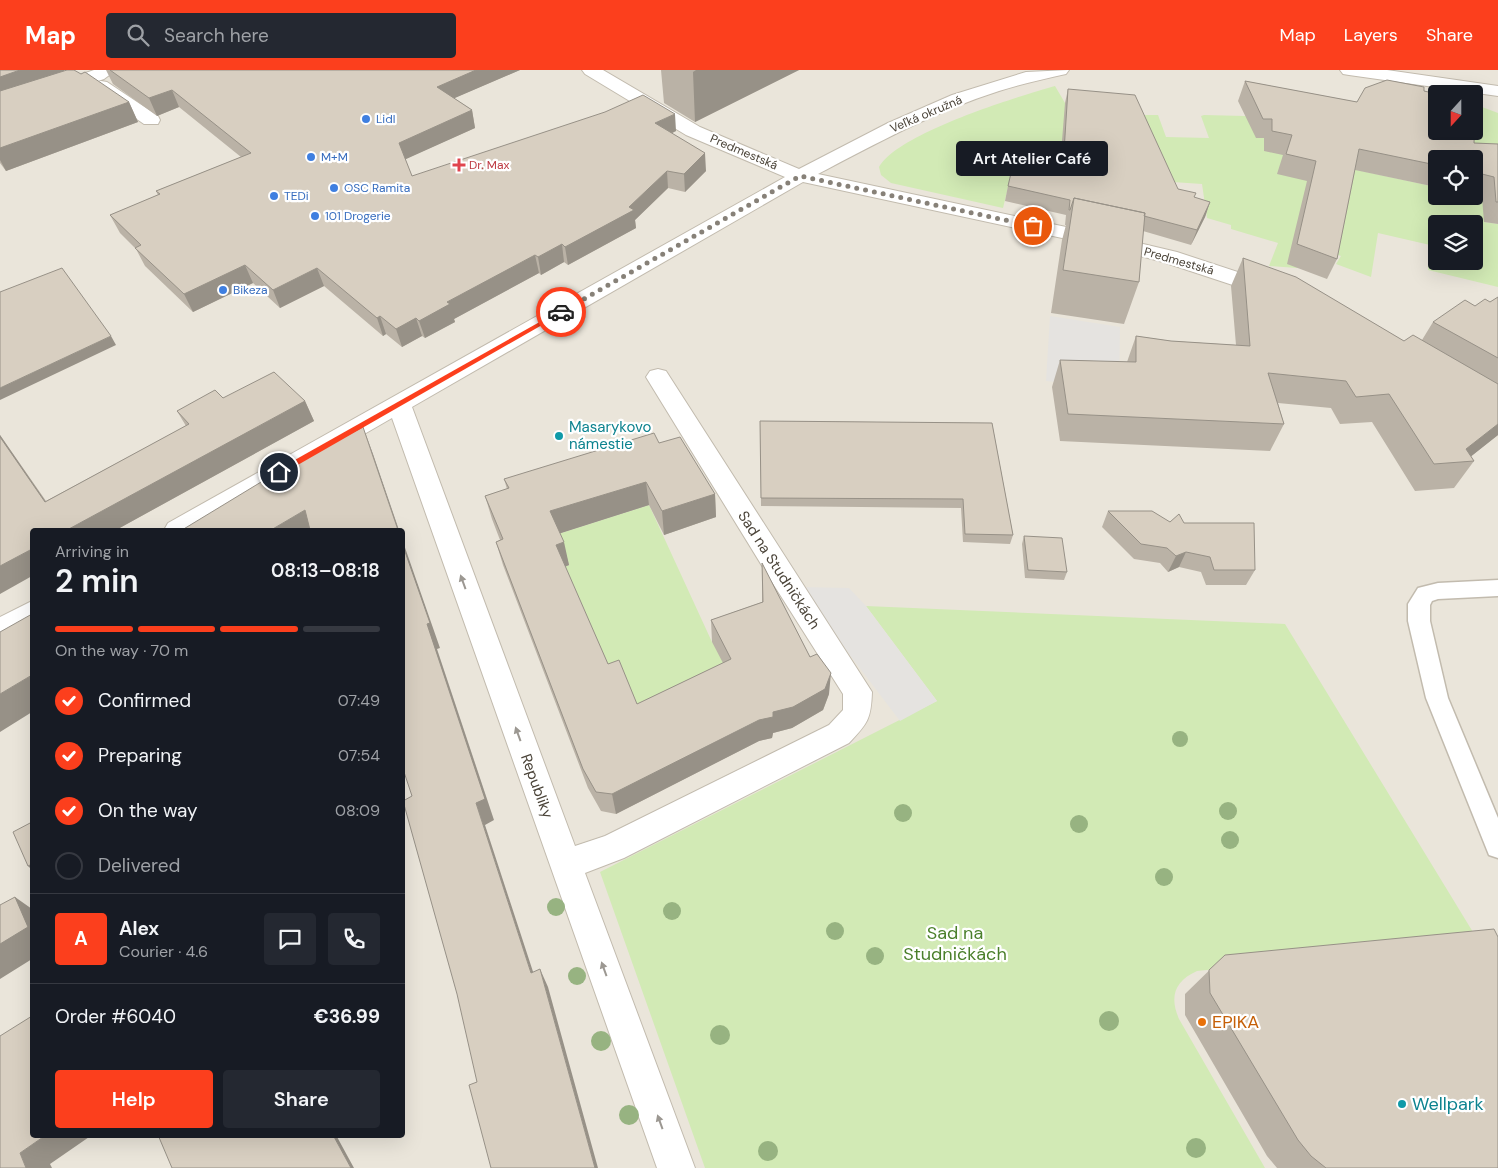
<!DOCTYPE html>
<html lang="en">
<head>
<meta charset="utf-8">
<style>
  :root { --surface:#171b24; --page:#242831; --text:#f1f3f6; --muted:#9ea1a6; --line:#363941; --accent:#fc3f1d }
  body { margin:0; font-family:"DM Sans",sans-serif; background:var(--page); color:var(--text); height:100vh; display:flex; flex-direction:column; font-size:19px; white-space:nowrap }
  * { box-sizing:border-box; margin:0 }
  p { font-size:16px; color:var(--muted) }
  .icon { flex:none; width:28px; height:28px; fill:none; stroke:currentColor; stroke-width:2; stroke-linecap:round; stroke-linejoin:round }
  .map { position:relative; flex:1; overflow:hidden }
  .sheet { position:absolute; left:30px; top:458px; width:375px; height:610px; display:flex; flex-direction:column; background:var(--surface); border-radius:5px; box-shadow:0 5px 20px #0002 }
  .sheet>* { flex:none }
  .needle { width:32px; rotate:201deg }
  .controls { position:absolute; left:1428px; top:15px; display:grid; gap:10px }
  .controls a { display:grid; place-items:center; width:55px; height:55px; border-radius:5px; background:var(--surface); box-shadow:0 5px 20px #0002; font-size:25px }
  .pin { position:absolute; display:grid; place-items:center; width:42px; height:42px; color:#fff; margin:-21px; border:2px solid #fff; border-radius:50%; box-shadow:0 1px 5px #0007 }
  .courier { position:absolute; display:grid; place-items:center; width:50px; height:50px; margin:-25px; border:4px solid #fc3f1d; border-radius:50%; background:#fff; color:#222; box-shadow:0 1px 6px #0007 }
  .bubble { position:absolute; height:35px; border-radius:5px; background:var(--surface); box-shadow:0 5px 20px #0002; font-size:16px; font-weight:600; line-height:35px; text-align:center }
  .head em { font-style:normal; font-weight:600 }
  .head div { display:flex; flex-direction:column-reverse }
  .head { display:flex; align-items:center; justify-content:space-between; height:85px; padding:0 25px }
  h1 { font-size:32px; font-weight:600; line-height:38px }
  .bar { display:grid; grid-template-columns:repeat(4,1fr); gap:8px 5px; align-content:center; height:60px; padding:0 25px }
  .bar i { height:6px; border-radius:4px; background:var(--line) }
  .bar .selected { background:var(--accent) }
  .bar p { grid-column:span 4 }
  .line { display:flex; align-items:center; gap:12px; padding:0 25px; border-top:1px solid var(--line) }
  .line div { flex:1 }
  .round { display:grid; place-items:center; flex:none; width:52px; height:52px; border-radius:5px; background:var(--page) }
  ol { padding:0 25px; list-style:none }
  li { display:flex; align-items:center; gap:15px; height:55px }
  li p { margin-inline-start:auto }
  li .icon { padding:5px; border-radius:50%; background:var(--accent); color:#fff; stroke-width:4 }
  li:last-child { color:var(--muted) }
  li i { width:28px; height:28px; border:2px solid var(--line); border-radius:50% }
  .button { display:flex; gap:10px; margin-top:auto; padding:10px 25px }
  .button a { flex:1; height:58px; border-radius:5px; background:var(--accent); color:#fff; font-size:20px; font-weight:600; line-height:58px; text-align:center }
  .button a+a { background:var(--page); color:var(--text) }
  header { display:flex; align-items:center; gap:30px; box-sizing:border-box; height:70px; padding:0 25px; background:var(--accent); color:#fff }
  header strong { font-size:24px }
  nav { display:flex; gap:28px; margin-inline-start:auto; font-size:18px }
  .search { width:350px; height:45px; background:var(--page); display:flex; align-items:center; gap:12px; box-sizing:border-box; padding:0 18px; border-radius:5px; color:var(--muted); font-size:19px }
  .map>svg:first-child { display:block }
</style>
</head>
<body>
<header>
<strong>Map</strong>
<div class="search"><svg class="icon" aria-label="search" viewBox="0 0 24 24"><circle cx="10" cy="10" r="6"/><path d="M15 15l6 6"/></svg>Search here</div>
<nav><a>Map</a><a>Layers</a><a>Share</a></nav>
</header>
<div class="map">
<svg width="1498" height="1098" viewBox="0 0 1498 1098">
  <rect width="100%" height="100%" fill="#f6f3ec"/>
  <!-- residential -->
  <path fill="#eae5da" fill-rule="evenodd" d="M0 0H1498V1098H0ZM1436 24H1474V61H1436ZM1436 89H1474V126H1436ZM1436 154H1474V191H1436ZM32 460H402V1065H32Z"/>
  <!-- green -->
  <path fill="#d2eab5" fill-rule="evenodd" d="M1055 16 1065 33 1139 45H1158L1166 67 1209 68 1201 46 1204 45 1245 46 1463 70 1474 61V34L1498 43V94L1495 127 1484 152 1498 154V217L1428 200 1430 175 1378 163 1371 207 1336 194 1341 186 1312 176 1297 198 1269 196 1278 173 1231 159V155L1207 148 1202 114 1012 101 1003 138 891 113 881 105 879 97C898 63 1016 27 1055 16ZM1306 89H1474V126H1436V117ZM1436 154H1474V191H1436Z
    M649 435 712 572 734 599 661 654 612 615 561 498 569 495 555 465Z
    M866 536 1285 554 1479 872 1197 901C1175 911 1169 926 1179 949L1265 1098H705L600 802 937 631Z"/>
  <!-- parking -->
  <path fill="#e5e3e0" d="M1050 246 1120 257 1119 319 1046 311Z
    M798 517 849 518 866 536 937 631 900 651Z"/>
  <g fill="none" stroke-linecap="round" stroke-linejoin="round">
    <!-- lane casing -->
    <g stroke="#c2bbae" stroke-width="3">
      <path id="lane" d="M1498 510V526L1438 529 1432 531 1430 535V551L1448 628 1498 748V788L1489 785 1426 628 1408 551V534L1418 518 1438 513Z"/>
    </g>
    <!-- street casing -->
    <g stroke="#c2bbae" stroke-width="2">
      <path id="street" d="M94 0H116L104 9 0 44V33Z
        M582 0H603L700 57 799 99 888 53 952 25 1026 2 1069 0 1066 4C1044 9 1021 14 999 21 936 41 877 73 818 104L1122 169 1177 182 1277 215 1280 220 1277 225 1269 227 1163 192 1122 181 803 112 412 337 575 776 605 766 829 655 843 640V624L772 512 646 307 650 301 658 299 666 301 872 622C871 649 868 653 849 673L624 788 585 803 695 1098H657L392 348 198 460H164L168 453 785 107 686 65 585 4Z
        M1340 0H1387L1498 16V26L1349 5 1343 4Z
        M101 11 107 12 158 46 160 50 158 54H144L95 20 92 16 95 12Z
        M32 531V555L0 571V547Z"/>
    </g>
    <!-- lane -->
    <use href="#lane" fill="#fff" fill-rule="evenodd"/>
    <!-- street -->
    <use href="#street" fill="#fff" fill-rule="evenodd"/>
  </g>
  <!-- trees -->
  <g fill="#97b381">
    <circle cx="1180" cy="669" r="8"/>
    <circle cx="1228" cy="741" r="9"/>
    <circle cx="903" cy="743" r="9"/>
    <circle cx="1079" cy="754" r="9"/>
    <circle cx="1230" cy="770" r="9"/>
    <circle cx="1164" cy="807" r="9"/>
    <circle cx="556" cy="837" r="9"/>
    <circle cx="672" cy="841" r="9"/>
    <circle cx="835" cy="861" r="9"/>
    <circle cx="875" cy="886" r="9"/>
    <circle cx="577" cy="906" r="9"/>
    <circle cx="1109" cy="951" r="10"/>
    <circle cx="720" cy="965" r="10"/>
    <circle cx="601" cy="971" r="10"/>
    <circle cx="629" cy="1045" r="10"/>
    <circle cx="1196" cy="1078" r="10"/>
    <circle cx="768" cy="1081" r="10"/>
  </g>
  <!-- wall -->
  <path fill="#bab2a6" d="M0 0 64 1 81 4 129 32 138 52 6 101 0 93Z
    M106 0H520L454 28 472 40 475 58 405 89 412 106 676 61 672 63 706 101 685 122 668 118 635 150 636 158 568 195 564 192 541 205 539 203 454 249 455 252 425 268 422 266 402 277 386 264 383 266 324 216 280 238 253 213 193 242 145 196 136 179 120 163 110 145 158 125 156 121 241 87 179 37 157 46 113 14Z
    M661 0H799L695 52 664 33Z
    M1245 11 1357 32 1424 21 1474 73 1498 74V154L1484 152 1482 127 1474 125V89H1436V117L1355 100 1337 189 1327 209 1287 194 1307 111 1277 104 1283 85 1264 81V68H1256L1238 31Z
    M1068 19 1178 119 1194 128 1210 132 1205 147 1191 175 1143 161 1139 212 1124 254 1051 243 1062 170 1066 155H1065L1066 145 1005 131 1008 116 1060 96 1065 33Z
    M1243 188 1404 271 1422 270 1433 252 1490 232 1498 227V365L1471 386 1474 391 1454 418 1415 421 1372 352 1340 354 1331 338 1278 333 1284 354 1270 381 1060 371 1052 317 1060 290 1127 292 1136 266 1171 271 1236 275 1231 216Z
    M223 328 305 331 314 351 116 460H32L0 524V365L46 431 186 356 177 341Z
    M760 351 992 353 1013 465 1010 474 963 472 961 438 761 436Z
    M659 373 715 424 716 447 664 465 649 435 560 463 569 495 565 497 608 594 637 634 723 593 712 572 711 550 762 532V493L829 624 823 640 792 658 773 663 772 668 759 671 616 744 601 741 588 718 503 495 496 472 500 470 492 449 485 426 507 419 504 409Z
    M1108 441 1170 452 1184 453 1255 500 1246 515H1206L1201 502 1179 497 1168 502 1160 493 1134 489 1102 457Z
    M1024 466 1067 502 1064 510 1025 508 1022 474Z
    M1225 885 1498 1098H1277L1267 1086 1185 945V924Z"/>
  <!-- shaded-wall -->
  <path fill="#979187" d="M20 0H64L68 8 0 31V7Z
    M476 0H520L441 34 437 17Z
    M696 0H799L695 52 693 2Z
    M172 20 179 37 157 46 149 28Z
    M129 32 138 52 6 101 0 90V78Z
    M472 40 475 58 404 90 399 73Z
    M675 44 676 61 656 71 655 53Z
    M705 83 706 101 685 122 684 104Z
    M667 101 668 118 635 150 636 158 568 195 565 177 629 137Z
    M1210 132 1205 147 1191 175 1197 160Z
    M562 174 564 192 541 205 538 187Z
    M535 185 539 203 454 249 455 252 425 268 419 251 447 232Z
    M245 195 253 213 193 242 184 224Z
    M317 198 324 216 280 238 273 220Z
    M380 246 386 264 383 266 377 248Z
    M416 248 422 266 402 277 396 259Z
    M111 266 116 275 0 330V318Z
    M305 331 314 351 116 460H67Z
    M1498 354V365L1464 392 1466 379Z
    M363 357 373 384 399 460H398Z
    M0 365 59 451 45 432 0 367Z
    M646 412 649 435 555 465 550 441Z
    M715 424 716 447 664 465 662 441Z
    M305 440 314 460H271Z
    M402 469 440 578 437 579 494 750 485 755 539 920 531 903 476 733 427 554 402 473Z
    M564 472 569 495 561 498 556 475Z
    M32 479V506L0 524V496Z
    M1186 482 1179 497 1168 502 1176 486Z
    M831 603 829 624 823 640 792 658 773 663 772 668 759 671 616 744 612 724Z
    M32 605V642L0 662V624Z
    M32 794V800L28 796Z
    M15 827 32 839V889L0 909V874Z
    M540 899 548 917 598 1098H595Z
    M46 1065H92L50 1094 52 1098H26L20 1083Z
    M333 1065H336L354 1098H351Z"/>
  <!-- building -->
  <path fill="#d8cfc1" stroke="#979187" d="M0 0H20L0 7Z
    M67 0H74L81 4 85 2 129 32 0 78V21Z
    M110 0H476L437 17 472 40 399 73 412 106 605 42 643 25 675 44 655 53 705 83 684 104 667 101 629 137 634 140 565 177 562 174 538 187 535 185 447 232 450 234 419 251 416 248 396 259 380 246 377 248 317 198 273 220 245 195 184 224 135 178 141 175 110 145 160 124 156 121 251 83 172 20 149 28Z
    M1387 10 1424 17V21L1437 24H1436V61H1474V43H1475L1474 73 1498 74V132H1496L1494 107 1474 102V89H1436V95L1359 79 1337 189 1297 174 1316 91 1286 84 1292 65 1272 61V49H1263L1245 11 1357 32 1365 18Z
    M1068 19 1135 25 1178 119 1196 123 1194 127 1210 132 1197 160 1144 146 1145 143 1074 128 1070 140H1069L1070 130 1008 116 1015 86 1063 97Z
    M1074 128 1145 143 1139 212 1063 200Z
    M1243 188 1296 207 1404 271 1413 265 1498 314V354L1466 379 1474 391 1434 394 1389 324 1356 327 1346 311 1268 303 1284 354 1068 344 1060 290 1136 292V266L1171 271 1250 276Z
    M62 198 111 266 0 318V222Z
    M1498 227V288L1433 252 1465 230 1475 236 1485 229 1490 232Z
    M274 302 305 331 67 460H32V479L0 496V367L45 432 189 354 177 341 215 320 223 328Z
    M760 351 992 353 1013 465 965 464 963 429 761 428Z
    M363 357 398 460H310L305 440 271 460H182L271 406Z
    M654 363 659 373 680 367 715 424 662 441 646 412 550 441 564 472 556 475 608 594 619 590 637 634 731 589 711 550 763 532 762 493 810 587 817 584 831 603 825 619 793 637 773 642V647L759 650 612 724 596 722 583 699 496 472 503 469 485 426 509 418 504 409Z
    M1108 441H1152L1170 452 1179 444 1184 453H1254L1255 500H1214L1210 487 1186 482 1176 486 1167 478 1141 474Z
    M1024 466 1062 468 1067 502 1028 500Z
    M402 473 430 553 427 554 485 729 476 733 531 903 540 899 595 1098H491L469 1015 477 1012 457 924 403 731 412 726 402 696Z
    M32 544V605L0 624V562Z
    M32 752V794L28 796 13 762Z
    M15 827 28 857 0 874V835Z
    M1494 859 1498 867V1098H1326L1311 1086 1298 1070 1210 923 1209 900 1225 885Z
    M32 946V1065H46L20 1083 26 1098H0V966Z
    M158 1065H333L351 1098H172Z"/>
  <!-- one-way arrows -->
  <defs><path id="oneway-solid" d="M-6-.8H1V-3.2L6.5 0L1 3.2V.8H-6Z" transform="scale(1.25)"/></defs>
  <g fill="#9c9892">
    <use href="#oneway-solid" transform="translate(463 512) rotate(-110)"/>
    <use href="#oneway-solid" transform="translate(518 664) rotate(-110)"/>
    <use href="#oneway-solid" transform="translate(604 899) rotate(-110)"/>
    <use href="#oneway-solid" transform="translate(660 1052) rotate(-110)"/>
  </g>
  <!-- route -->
  <path fill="#fc3f1d" d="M561 240 563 243 282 404H277V400Z"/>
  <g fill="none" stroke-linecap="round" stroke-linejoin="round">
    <!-- done -->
    <path stroke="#878178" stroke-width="5" stroke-dasharray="0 9" d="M561 242 800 106 1033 156"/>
  </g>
  <!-- markers -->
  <g fill="#3f7fe0" stroke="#fff" stroke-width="2">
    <circle cx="366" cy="49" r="5"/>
    <circle cx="311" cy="87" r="5"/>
    <circle cx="334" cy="118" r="5"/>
    <circle cx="274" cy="126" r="5"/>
    <circle cx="315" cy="146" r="5"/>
    <circle cx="223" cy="220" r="5"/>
  </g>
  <path fill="#e0444e" stroke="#fff" stroke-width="2" d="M456.5 87.5h5v5h5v5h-5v5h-5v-5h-5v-5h5z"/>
  <g fill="#0f9aa8" stroke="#fff" stroke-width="2">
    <circle cx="559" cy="366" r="5"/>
    <circle cx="1402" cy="1034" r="5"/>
  </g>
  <circle fill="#e8710a" stroke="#fff" stroke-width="2" cx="1202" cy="952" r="5"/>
  <g text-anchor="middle" stroke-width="4.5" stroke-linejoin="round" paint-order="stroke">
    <!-- far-street labels -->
    <g font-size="12" fill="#4b4439" stroke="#fff">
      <text transform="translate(926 44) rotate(-23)" y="4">Veľká okružná</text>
      <text transform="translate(744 82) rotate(23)" y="4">Predmestská</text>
      <text transform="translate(1179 191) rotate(16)" y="4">Predmestská</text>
    </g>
    <!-- far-shop labels -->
    <g font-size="12" fill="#366cbe" stroke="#fff" text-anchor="start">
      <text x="376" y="53">Lidl</text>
      <text x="321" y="91">M+M</text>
      <text x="344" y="122">OSC Ramita</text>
      <text x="284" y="130">TEDi</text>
      <text x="325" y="150">101 Drogerie</text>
      <text x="233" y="224">Bikeza</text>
    </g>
    <!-- far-health labels -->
    <g font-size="12" fill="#be3a42" stroke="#fff" text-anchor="start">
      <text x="469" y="99">Dr. Max</text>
    </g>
    <!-- culture labels -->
    <g font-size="15" fill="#0d838f" stroke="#fff" text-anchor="start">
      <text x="569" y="362">Masarykovo<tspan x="569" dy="17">námestie</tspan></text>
    </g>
    <!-- street labels -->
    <g font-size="15" fill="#4b4439" stroke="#fff">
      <text transform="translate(779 500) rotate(57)" y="5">Sad na Studničkách</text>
      <text transform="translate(537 716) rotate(70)" y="5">Republiky</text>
    </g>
    <!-- near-park labels -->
    <g font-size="18" fill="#4a7f2a" stroke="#fff">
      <text x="955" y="869">Sad na<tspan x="955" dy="21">Studničkách</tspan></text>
    </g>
    <!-- near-food labels -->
    <g font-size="18" fill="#c56008" stroke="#fff" text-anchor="start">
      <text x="1212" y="958">EPIKA</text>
    </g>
    <!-- near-culture labels -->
    <g font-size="18" fill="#0d838f" stroke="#fff" text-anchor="start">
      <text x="1412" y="1040">Wellpark</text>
    </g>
  </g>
</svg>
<div class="controls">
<a><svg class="needle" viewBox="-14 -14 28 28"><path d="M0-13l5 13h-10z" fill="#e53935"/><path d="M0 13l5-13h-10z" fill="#9ea1a6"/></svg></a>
<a><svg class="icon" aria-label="locate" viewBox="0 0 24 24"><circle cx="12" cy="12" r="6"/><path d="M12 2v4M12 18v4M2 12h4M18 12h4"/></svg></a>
<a><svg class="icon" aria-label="layers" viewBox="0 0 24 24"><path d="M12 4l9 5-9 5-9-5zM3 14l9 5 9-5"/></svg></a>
</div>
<div class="pin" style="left:1033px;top:156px;background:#ea580c"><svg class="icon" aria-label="bag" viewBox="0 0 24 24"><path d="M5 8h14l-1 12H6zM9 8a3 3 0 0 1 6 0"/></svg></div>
<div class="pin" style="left:279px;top:402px;background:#1f2937"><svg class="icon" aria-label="home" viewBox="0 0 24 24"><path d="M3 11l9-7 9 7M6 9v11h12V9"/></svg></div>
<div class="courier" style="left:561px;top:242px"><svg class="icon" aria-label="car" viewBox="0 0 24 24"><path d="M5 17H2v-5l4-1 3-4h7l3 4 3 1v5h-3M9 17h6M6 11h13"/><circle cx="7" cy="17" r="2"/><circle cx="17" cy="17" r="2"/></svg></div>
<div class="bubble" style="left:956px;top:71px;width:152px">Art Atelier Café</div>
<section class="sheet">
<div class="head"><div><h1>2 min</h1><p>Arriving in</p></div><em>08:13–08:18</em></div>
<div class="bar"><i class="selected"></i><i class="selected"></i><i class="selected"></i><i></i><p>On the way · 70 m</p></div>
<ol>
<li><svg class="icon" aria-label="check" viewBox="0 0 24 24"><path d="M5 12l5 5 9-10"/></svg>Confirmed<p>07:49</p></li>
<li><svg class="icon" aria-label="check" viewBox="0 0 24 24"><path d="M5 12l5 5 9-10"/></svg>Preparing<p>07:54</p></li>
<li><svg class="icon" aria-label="check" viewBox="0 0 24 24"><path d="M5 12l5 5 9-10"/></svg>On the way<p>08:09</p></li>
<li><i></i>Delivered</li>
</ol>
<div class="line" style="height:90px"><b class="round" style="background:var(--accent);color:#fff">A</b><div><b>Alex</b><p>Courier · 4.6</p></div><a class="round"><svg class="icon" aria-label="chat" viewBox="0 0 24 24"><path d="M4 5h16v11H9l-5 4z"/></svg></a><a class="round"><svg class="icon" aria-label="phone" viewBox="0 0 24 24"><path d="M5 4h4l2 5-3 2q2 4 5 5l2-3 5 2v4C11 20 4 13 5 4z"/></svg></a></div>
<div class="line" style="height:65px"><div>Order #6040</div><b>€36.99</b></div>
<div class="button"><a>Help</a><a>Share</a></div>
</section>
</div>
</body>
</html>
